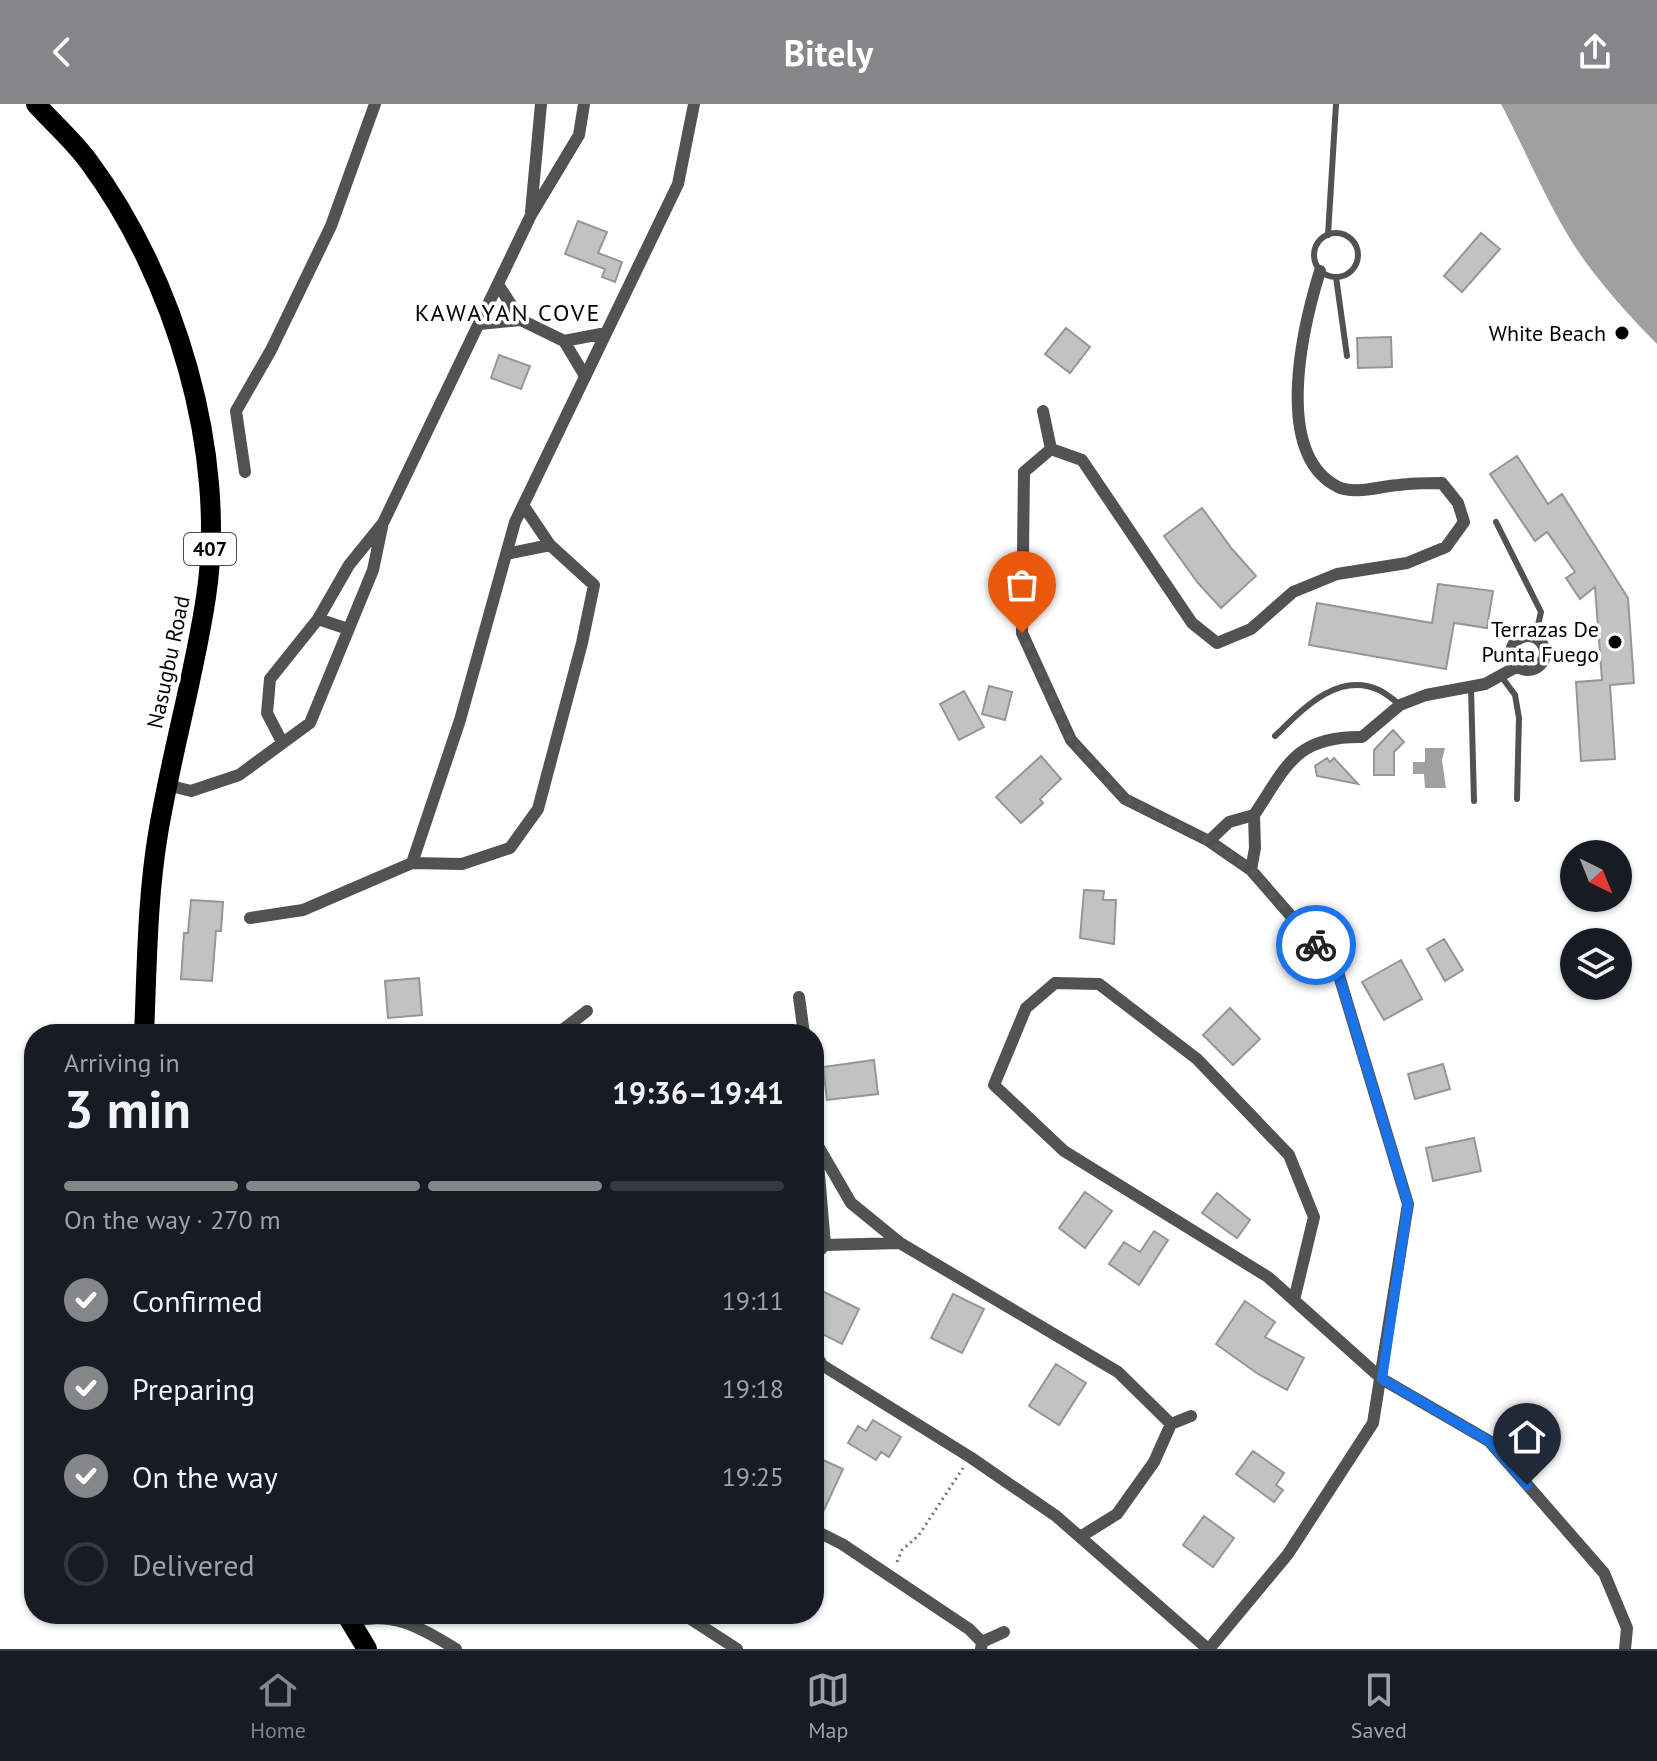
<!DOCTYPE html>
<html lang="en">
<head>
<meta charset="utf-8">
<style>
  :root { --surface:#171b24; --page:#242831; --text:#f1f3f6; --muted:#9ea1a6; --line:#363941; --accent:#858687 }
  body { margin:0; font-family:"PT Sans",sans-serif; background:var(--page); color:var(--text); height:100vh; display:flex; flex-direction:column; font-size:30px; white-space:nowrap }
  * { box-sizing:border-box; margin:0 }
  p { font-size:26px; color:var(--muted) }
  .icon { flex:none; width:44px; height:44px; fill:none; stroke:currentColor; stroke-width:2; stroke-linecap:round; stroke-linejoin:round }
  .map { position:relative; flex:1; overflow:hidden }
  .drawer { position:absolute; left:24px; top:920px; width:800px; height:600px; display:flex; flex-direction:column; background:var(--surface); border-radius:32px; box-shadow:0 2px 6px #0004 }
  .drawer>* { flex:none }
  .needle { width:52px; rotate:137deg }
  .controls { position:absolute; left:1560px; top:736px; display:grid; gap:16px }
  .controls a { display:grid; place-items:center; width:72px; height:72px; border-radius:50%; background:var(--surface); box-shadow:0 2px 6px #0004; font-size:40px }
  .pin { position:absolute; display:grid; place-items:center; width:68px; height:68px; color:#fff; margin:-82px -34px; border-radius:50% 50% 50% 0; rotate:-45deg; box-shadow:0 0 8px #0007 }
  .pin .icon { rotate:45deg }
  .courier { position:absolute; display:grid; place-items:center; width:80px; height:80px; margin:-40px; border:6px solid #1a73e8; border-radius:50%; background:#fff; color:#222; box-shadow:0 2px 10px #0007 }
  .headline em { font-style:normal; font-weight:800 }
  .headline div { display:flex; flex-direction:column-reverse }
  .headline { display:flex; align-items:center; justify-content:space-between; height:136px; padding:0 40px }
  h1 { font-size:52px; font-weight:800; line-height:60px }
  .bar { display:grid; grid-template-columns:repeat(4,1fr); gap:12px 8px; align-content:center; height:96px; padding:0 40px }
  .bar i { height:10px; border-radius:6px; background:var(--line) }
  .bar .active { background:var(--accent) }
  .bar p { grid-column:span 4 }
  ol { padding:0 40px; list-style:none }
  li { display:flex; align-items:center; gap:24px; height:88px }
  li p { margin-inline-start:auto }
  li .icon { padding:8px; border-radius:50%; background:var(--accent); color:#fff; stroke-width:4 }
  li:last-child { color:var(--muted) }
  li i { width:44px; height:44px; border:4px solid var(--line); border-radius:50% }
  header { display:flex; justify-content:space-between; align-items:center; height:104px; padding:0 40px; background:var(--accent); color:#fff; font-size:36px; font-weight:800 }
  .menu { display:flex; justify-content:space-around; align-items:center; height:112px; border-top:2px solid var(--line); background:var(--surface); font-size:22px; color:var(--muted) }
  .menu a { display:grid; justify-items:center; gap:4px }
  .menu .active { color:var(--accent) }
  .map>svg:first-child { display:block }
</style>
</head>
<body>
<header><svg class="icon" aria-label="back" viewBox="0 0 24 24"><path d="M15 5l-7 7 7 7"/></svg>Bitely<svg class="icon" aria-label="share" viewBox="0 0 24 24"><path d="M12 15V3M7 8l5-5 5 5M5 13v7h14v-7"/></svg></header>
<div class="map">
<svg width="1657" height="1545" viewBox="0 0 1657 1545">
  <rect width="100%" height="100%" fill="#fff"/>
  <!-- water -->
  <path fill="#a0a0a0" d="M1501 0H1657V240C1632 215 1608 188 1587 160 1552 112 1529 53 1501 0Z
    M1425 644H1445L1442 656 1446 684H1425L1424 670H1413V658H1425Z"/>
  <!-- building -->
  <path fill="#c2c2c2" stroke="#969696" stroke-width="2" d="M578 117 607 128 598 149 622 158 615 178 602 173 605 165 565 150Z
    M1481 129 1500 145 1462 188 1444 172Z
    M1066 224 1090 243 1070 269 1045 250Z
    M1391 233 1392 263 1358 264 1357 234Z
    M499 251 530 262 521 285 491 274Z
    M1517 352 1548 400 1562 390 1628 494 1634 579 1610 581 1615 655 1581 657 1576 578 1602 576 1595 483 1580 495 1566 474 1575 468 1547 428 1535 437 1490 370Z
    M1202 404 1232 445 1256 472 1221 504 1198 479 1164 432Z
    M1438 480 1493 487 1487 524 1454 519 1446 565 1309 541 1317 499 1432 519Z
    M989 582 1012 588 1005 616 982 610Z
    M964 587 984 623 959 636 940 600Z
    M1393 626 1404 638 1394 648V671H1374V646Z
    M1041 652 1061 675 1040 695 1043 699 1021 719 996 693Z
    M1327 654 1330 658 1334 654 1358 680 1317 672 1315 662Z
    M1084 786 1104 787 1103 796H1116L1114 840 1080 834Z
    M191 796 223 798 221 827H216L212 877 181 875 184 829H188Z
    M1444 835 1463 866 1445 877 1427 845Z
    M1401 856 1422 895 1384 916 1362 878Z
    M419 874 422 911 388 914 385 877Z
    M1230 904 1260 935 1233 961 1203 931Z
    M874 956 878 990 827 996 823 963Z
    M1443 960 1450 985 1415 995 1408 970Z
    M1474 1034 1481 1067 1433 1077 1426 1044Z
    M1085 1088 1112 1107 1085 1144 1059 1124Z
    M1217 1089 1250 1116 1237 1134 1202 1109Z
    M1154 1127 1168 1136 1139 1181 1109 1160 1124 1138 1140 1148Z
    M818 1185 859 1205 842 1240 814 1226V1194Z
    M953 1190 984 1205 962 1249 931 1234Z
    M1245 1197 1275 1218 1265 1233 1304 1254 1287 1286 1258 1270 1216 1240Z
    M1056 1260 1086 1279 1059 1321 1029 1302Z
    M873 1316 901 1333 889 1353 881 1348 876 1356 848 1339 858 1322 866 1327Z
    M1253 1347 1284 1369 1276 1381 1283 1386 1274 1398 1236 1370Z
    M814 1352 843 1365 824 1406 814 1402Z
    M1204 1412 1234 1434 1213 1463 1183 1441Z"/>
  <g fill="none" stroke-linecap="round" stroke-linejoin="round">
    <!-- path -->
    <path stroke="#747474" stroke-width="3" stroke-dasharray="2 4" stroke-linecap="butt" d="M897 1458 902 1446 919 1431 963 1364"/>
    <!-- service -->
    <path stroke="#525252" stroke-width="6" d="M1314 151a22 22 0 1 1 44 0a22 22 0 1 1-44 0Z
      M1328 131 1336 0
      M1336 173 1347 252
      M1496 418 1541 508 1535 534
      M1501 572 1515 591 1519 614 1517 695
      M1471 583 1474 697
      M1275 632C1302 606 1337 567 1379 586 1387 590 1394 596 1400 601"/>
    <!-- minor -->
    <path stroke="#525252" stroke-width="12" d="M531 108 541 0
      M521 216 564 237
      M480 220 521 216 499 182
      M585 272 564 237 606 229
      M1043 307 1051 345
      M245 368 236 307 271 246 331 122 375 0
      M506 450 550 441 523 401
      M318 515 348 525
      M1511 549a17 17 0 1 1 34 0a17 17 0 1 1-34 0Z
      M282 638 267 609 270 575 318 515 349 461 383 419 531 111 579 31 584 0
      M167 681 191 687 239 671 310 619 373 466 382 423
      M1254 711C1287 662 1295 632 1362 633L1400 601 1426 591 1485 580 1518 562
      M1209 737 1229 718 1254 711 1255 744 1251 766
      M412 759 460 616 515 418 678 80 694 0
      M250 814 303 806 412 759 462 760 510 744 538 705 582 539 594 481 550 441
      M799 893 804 930
      M557 930 587 907
      M814 1012 825 1141
      M818 1042 851 1099 900 1139
      M814 1152 825 1141 900 1139 1118 1268 1171 1320 1154 1358 1117 1410 1080 1433
      M1294 1196 1314 1113 1289 1051 1197 955 1099 880 1055 879 1026 904 994 981 1064 1047 1268 1173 1382 1275 1489 1337 1604 1469 1627 1524 1625 1545
      M814 1247 822 1261 970 1353 1056 1412 1208 1545
      M1171 1320 1191 1312
      M814 1426 842 1440 969 1525 982 1538 981 1545
      M683 1510 737 1545
      M351 1518C393 1506 421 1524 456 1545
      M982 1538 1004 1528
      M1209 1545 1288 1450 1373 1319 1408 1100 1337 865 1251 766 1209 737 1125 695 1071 636 1022 529 1024 368 1051 345 1082 356 1192 519 1217 539 1251 525 1293 488 1337 470 1407 459 1446 443 1464 418 1458 399 1442 379C1427 379 1413 379 1399 381 1380 382 1356 391 1338 383 1272 350 1303 222 1320 167"/>
    <!-- primary -->
    <path stroke="#000" stroke-width="20" d="M36 0C53 19 74 37 89 58 175 174 228 349 206 493 194 573 171 651 158 730 147 796 147 864 144 930
      M346 1510 367 1545"/>
  </g>
  <g fill="none" stroke-linecap="round" stroke-linejoin="round">
    <!-- done -->
    <path stroke="#595959" stroke-width="8" stroke-dasharray="0 14.4" d="M1022 529 1071 636 1125 695 1209 737 1251 766 1316 841"/>
    <!-- route -->
    <path stroke="#1a73e8" stroke-width="10" d="M1316 841 1337 865 1408 1100 1382 1275 1489 1337 1527 1381"/>
  </g>
  <!-- markers -->
  <g fill="#000" stroke="#fff" stroke-width="3">
    <circle cx="1622" cy="229" r="8"/>
    <circle cx="1615" cy="538" r="8"/>
  </g>
  <g text-anchor="middle" stroke-width="7" stroke-linejoin="round" paint-order="stroke">
    <!-- shield labels -->
    <rect fill="#fff" stroke="#4c4c4c" stroke-width="2" x="184" y="429" width="52" height="32" rx="6"/>
    <g font-size="20" font-weight="bold" fill="#000">
      <text x="210" y="452">407</text>
    </g>
    <!-- poi labels -->
    <g font-size="22" fill="#000" stroke="#fff" text-anchor="end">
      <text x="1606" y="237">White Beach</text>
      <text x="1599" y="533">Terrazas De<tspan x="1599" dy="25">Punta Fuego</tspan></text>
    </g>
    <!-- street labels -->
    <g font-size="22" fill="#000" stroke="#fff">
      <text transform="translate(168 558) rotate(-78)" y="8">Nasugbu Road</text>
    </g>
    <!-- neighbourhood labels -->
    <g font-size="24" letter-spacing="2" fill="#000" stroke="#fff">
      <text x="508" y="217">KAWAYAN COVE</text>
    </g>
  </g>
</svg>
<div class="controls">
<a><svg class="needle" viewBox="-14 -14 28 28"><path d="M0-13l5 13h-10z" fill="#e53935"/><path d="M0 13l5-13h-10z" fill="#9ea1a6"/></svg></a>
<a><svg class="icon" aria-label="layers" viewBox="0 0 24 24"><path d="M12 4l9 5-9 5-9-5zM3 14l9 5 9-5"/></svg></a>
</div>
<div class="pin" style="left:1022px;top:529px;background:#ea580c"><svg class="icon" aria-label="bag" viewBox="0 0 24 24"><path d="M5 8h14l-1 12H6zM9 8a3 3 0 0 1 6 0"/></svg></div>
<div class="pin" style="left:1527px;top:1381px;background:#1f2937"><svg class="icon" aria-label="home" viewBox="0 0 24 24"><path d="M3 11l9-7 9 7M6 9v11h12V9"/></svg></div>
<div class="courier" style="left:1316px;top:841px"><svg class="icon" aria-label="bike" viewBox="0 0 24 24"><circle cx="6" cy="16" r="4"/><circle cx="18" cy="16" r="4"/><path d="M6 16l4-8h5l3 8M10 8l3 8H6M13 5h3"/></svg></div>
<section class="drawer">
<div class="headline"><div><h1>3 min</h1><p>Arriving in</p></div><em>19:36–19:41</em></div>
<div class="bar"><i class="active"></i><i class="active"></i><i class="active"></i><i></i><p>On the way · 270 m</p></div>
<ol>
<li><svg class="icon" aria-label="check" viewBox="0 0 24 24"><path d="M5 12l5 5 9-10"/></svg>Confirmed<p>19:11</p></li>
<li><svg class="icon" aria-label="check" viewBox="0 0 24 24"><path d="M5 12l5 5 9-10"/></svg>Preparing<p>19:18</p></li>
<li><svg class="icon" aria-label="check" viewBox="0 0 24 24"><path d="M5 12l5 5 9-10"/></svg>On the way<p>19:25</p></li>
<li><i></i>Delivered</li>
</ol>
</section>
</div>
<nav class="menu">
<a class="active"><svg class="icon" aria-label="home" viewBox="0 0 24 24"><path d="M3 11l9-7 9 7M6 9v11h12V9"/></svg>Home</a>
<a><svg class="icon" aria-label="map" viewBox="0 0 24 24"><path d="M3 6l6-2 6 2 6-2v14l-6 2-6-2-6 2zM9 4v14M15 6v14"/></svg>Map</a>
<a><svg class="icon" aria-label="saved" viewBox="0 0 24 24"><path d="M7 4h10v16l-5-4-5 4z"/></svg>Saved</a>
</nav>
</body>
</html>
